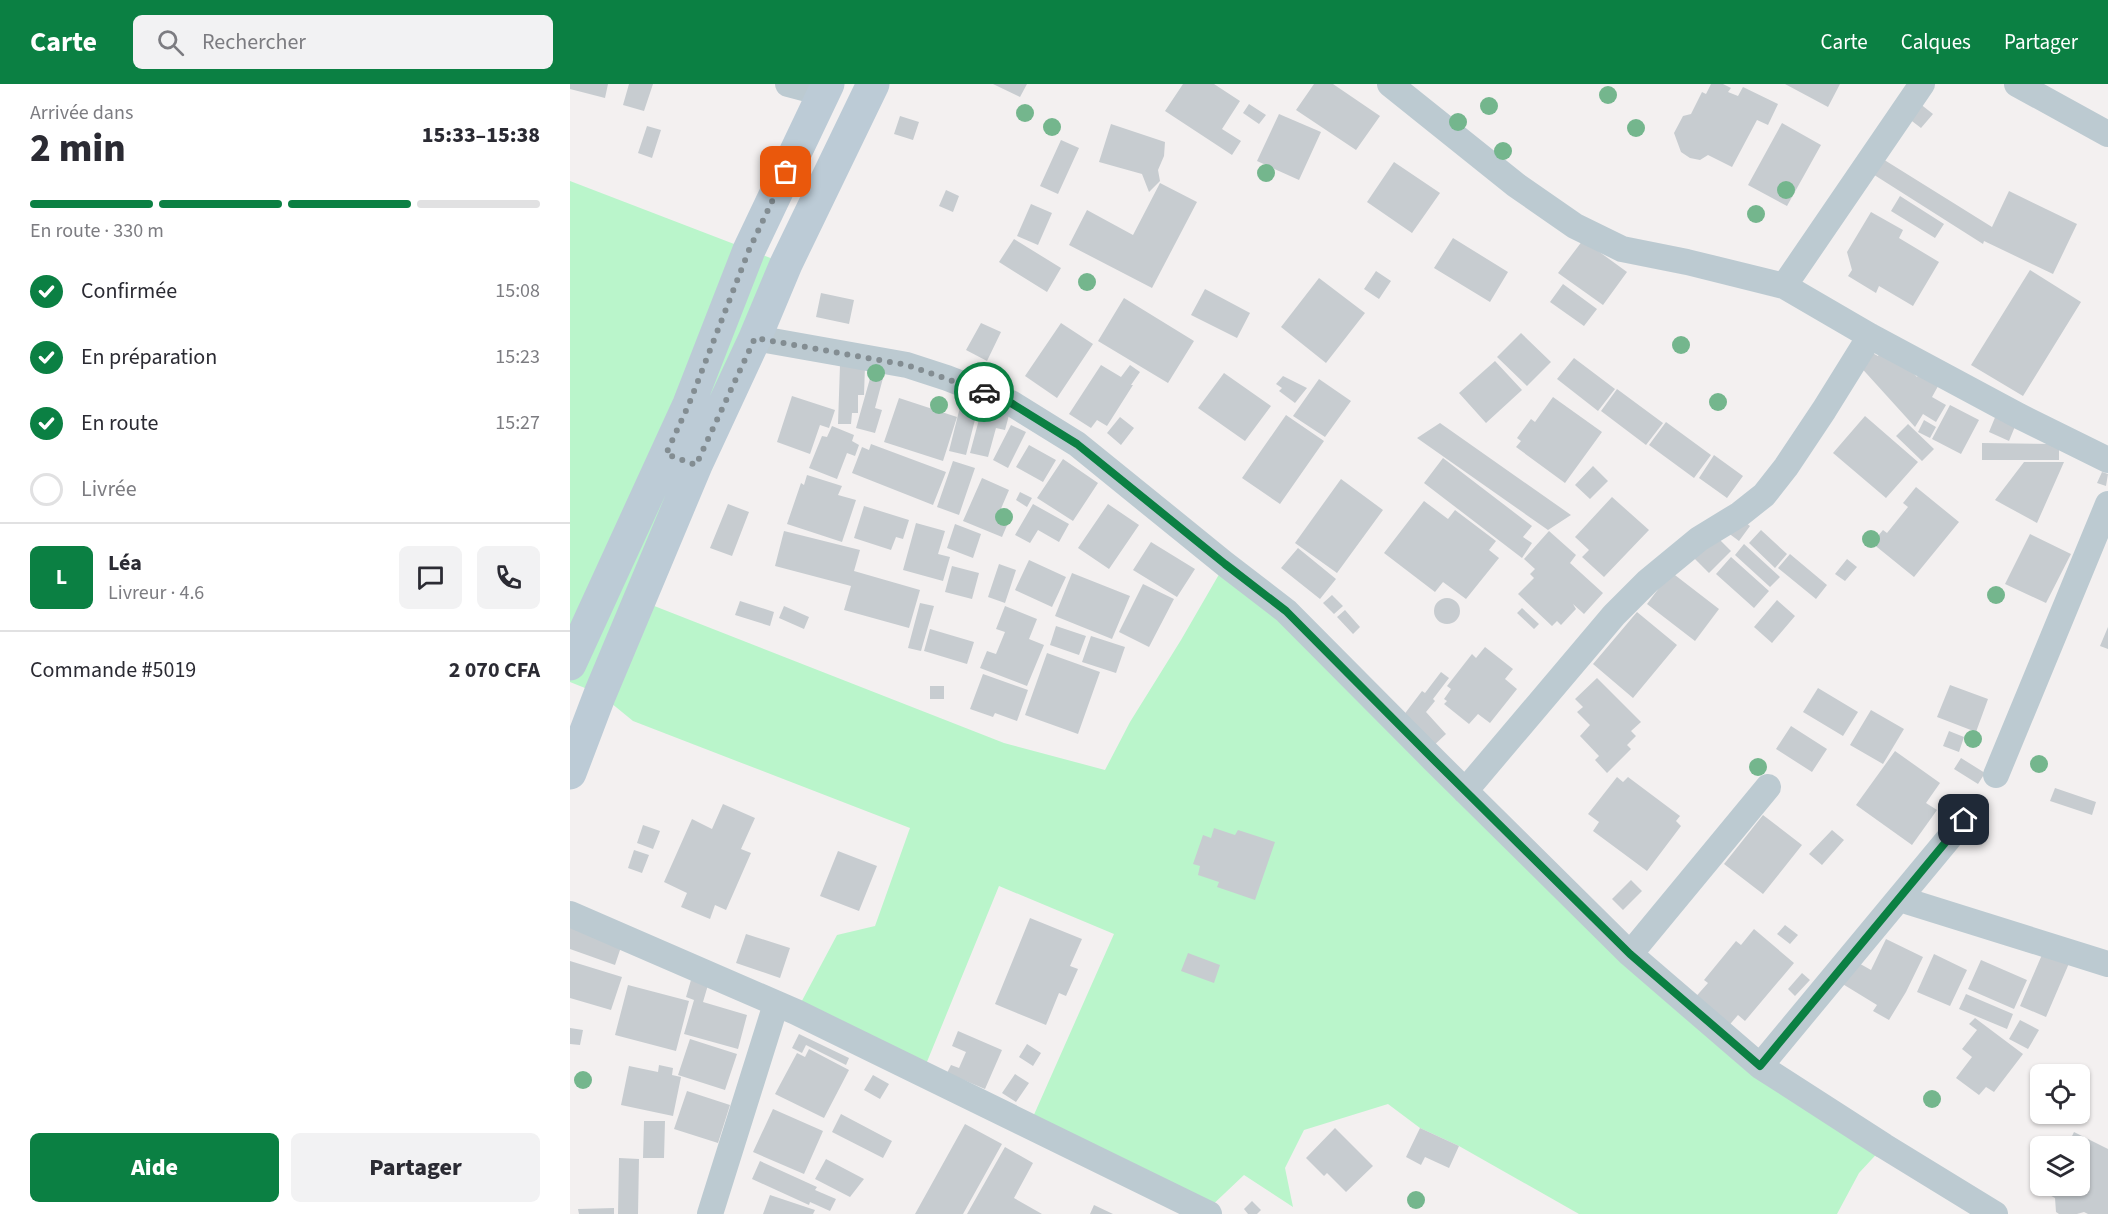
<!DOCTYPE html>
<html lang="fr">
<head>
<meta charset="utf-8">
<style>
  :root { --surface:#fff; --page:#f2f2f3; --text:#2b2b33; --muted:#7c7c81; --line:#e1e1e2; --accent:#0b8043 }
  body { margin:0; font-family:"Source Sans 3",sans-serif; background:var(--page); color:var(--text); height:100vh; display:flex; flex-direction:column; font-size:22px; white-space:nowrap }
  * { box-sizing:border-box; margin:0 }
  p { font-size:20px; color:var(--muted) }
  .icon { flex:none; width:33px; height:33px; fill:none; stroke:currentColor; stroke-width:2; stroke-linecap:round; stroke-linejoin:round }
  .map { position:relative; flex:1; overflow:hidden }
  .panel { display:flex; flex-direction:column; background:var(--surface); width:570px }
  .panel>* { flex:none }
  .tools { position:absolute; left:1460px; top:980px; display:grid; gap:12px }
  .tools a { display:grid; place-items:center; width:60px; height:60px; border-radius:9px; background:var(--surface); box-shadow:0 2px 4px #0004; font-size:30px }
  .pin { position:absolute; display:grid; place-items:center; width:51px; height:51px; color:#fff; margin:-26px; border-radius:12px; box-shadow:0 3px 9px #0006 }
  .courier { position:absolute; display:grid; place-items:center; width:60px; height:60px; margin:-30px; border:4px solid #0b8043; border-radius:50%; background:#fff; color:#222; box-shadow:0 2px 8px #0007 }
  .overview em { font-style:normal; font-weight:800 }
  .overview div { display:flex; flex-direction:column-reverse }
  .overview { display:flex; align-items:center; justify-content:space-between; height:102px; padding:0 30px }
  h1 { font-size:39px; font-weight:800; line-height:45px }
  .bar { display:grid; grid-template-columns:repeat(4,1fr); gap:9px 6px; align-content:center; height:72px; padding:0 30px }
  .bar i { height:8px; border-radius:4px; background:var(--line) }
  .bar .selected { background:var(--accent) }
  .bar p { grid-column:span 4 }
  .line { display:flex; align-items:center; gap:15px; padding:0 30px; border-top:2px solid var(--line) }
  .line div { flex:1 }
  .round { display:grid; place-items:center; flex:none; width:63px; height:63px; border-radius:9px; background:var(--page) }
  ol { padding:0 30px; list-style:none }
  li { display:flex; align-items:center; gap:18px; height:66px }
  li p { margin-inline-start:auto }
  li .icon { padding:6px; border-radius:50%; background:var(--accent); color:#fff; stroke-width:4 }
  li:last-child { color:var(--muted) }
  li i { width:33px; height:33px; border:3px solid var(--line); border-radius:50% }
  .button { display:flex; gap:12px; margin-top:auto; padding:12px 30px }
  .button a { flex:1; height:69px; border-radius:9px; background:var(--accent); color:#fff; font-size:24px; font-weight:800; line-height:69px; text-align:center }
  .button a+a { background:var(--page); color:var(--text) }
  header { display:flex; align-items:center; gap:36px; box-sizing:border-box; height:84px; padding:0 30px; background:var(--accent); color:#fff }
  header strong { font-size:28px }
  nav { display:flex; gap:33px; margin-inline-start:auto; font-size:21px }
  .search { width:420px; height:54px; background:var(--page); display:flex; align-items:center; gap:15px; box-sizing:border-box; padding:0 21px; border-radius:9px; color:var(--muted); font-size:22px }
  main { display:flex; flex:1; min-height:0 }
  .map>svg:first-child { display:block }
</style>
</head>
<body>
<header>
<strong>Carte</strong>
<div class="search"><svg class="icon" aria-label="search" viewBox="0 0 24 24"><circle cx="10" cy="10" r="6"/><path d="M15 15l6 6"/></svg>Rechercher</div>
<nav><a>Carte</a><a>Calques</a><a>Partager</a></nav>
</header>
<main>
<section class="panel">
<div class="overview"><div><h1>2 min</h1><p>Arrivée dans</p></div><em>15:33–15:38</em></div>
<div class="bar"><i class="selected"></i><i class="selected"></i><i class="selected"></i><i></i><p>En route · 330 m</p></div>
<ol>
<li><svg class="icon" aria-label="check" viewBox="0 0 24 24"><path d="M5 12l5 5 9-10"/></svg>Confirmée<p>15:08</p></li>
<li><svg class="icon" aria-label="check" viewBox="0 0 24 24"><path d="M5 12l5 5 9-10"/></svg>En préparation<p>15:23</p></li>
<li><svg class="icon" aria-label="check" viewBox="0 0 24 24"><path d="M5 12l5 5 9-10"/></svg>En route<p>15:27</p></li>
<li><i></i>Livrée</li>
</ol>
<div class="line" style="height:108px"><b class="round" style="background:var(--accent);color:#fff">L</b><div><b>Léa</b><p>Livreur · 4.6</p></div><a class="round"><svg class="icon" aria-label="chat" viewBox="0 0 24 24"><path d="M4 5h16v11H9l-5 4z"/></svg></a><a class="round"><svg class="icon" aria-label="phone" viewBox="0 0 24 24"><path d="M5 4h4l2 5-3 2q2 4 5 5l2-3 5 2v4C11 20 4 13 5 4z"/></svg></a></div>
<div class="line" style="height:78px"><div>Commande #5019</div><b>2 070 CFA</b></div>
<div class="button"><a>Aide</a><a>Partager</a></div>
</section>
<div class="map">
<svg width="1538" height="1130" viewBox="0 0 1538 1130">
  <rect width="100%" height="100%" fill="#f3f0f0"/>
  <!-- green -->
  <path fill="#baf5cb" d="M0 97 216 180 69 516 434 659 535 686 560 638 611 556 655 480 1060 870 1314 1062 1289 1089 1267 1130H1009L889 1062 850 1044 818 1020 734 1046 715 1084 723 1123 674 1091 636 1127 459 1042 544 850 429 802 352 990 226 928 267 851 305 842 340 744 63 637 30 610 0 598Z"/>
  <!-- building -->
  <path fill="#c7ccd0" d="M0 0H38L35 14 0 5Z
    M59 0H83L74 27 53 21Z
    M423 0H457L450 13Z
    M613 0H644L670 17 652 45 671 57 662 71 595 27Z
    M744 0H763L810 32 786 66 726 26Z
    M1141 0H1153L1161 4 1158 8 1168 12 1173 3 1208 20 1198 41 1187 36 1162 83 1138 71 1130 76 1120 74 1111 68 1104 49 1113 32 1121 30 1132 8 1136 10Z
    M1215 0H1270L1258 23Z
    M1349 19 1363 30 1351 44 1338 34Z
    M679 20 696 31 689 40 673 29Z
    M709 30 751 48 729 96 687 77Z
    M330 32 349 38 343 56 324 50Z
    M1212 39 1251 61 1217 122 1178 101Z
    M541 40 595 58 594 72 588 86 590 97 579 108 572 90 529 78Z
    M77 42 91 46 82 74 68 69Z
    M491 56 509 64 488 110 470 102Z
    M1308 72 1422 143 1439 107 1507 140 1483 190 1414 157 1413 160 1298 87Z
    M824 78 870 109 842 149 797 118Z
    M590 99 627 118 582 204 499 161 517 126 563 151Z
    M376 106 389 112 383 128 369 122Z
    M1330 112 1374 140 1365 154 1321 127Z
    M461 120 482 129 468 161 447 152Z
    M1301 128 1333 146 1329 154 1369 178 1343 222 1309 202 1306 209 1278 192 1282 186 1277 168Z
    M883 154 938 188 920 218 864 184Z
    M444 155 491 184 477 208 429 178Z
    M1013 156 1057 188 1033 221 988 189Z
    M1460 186 1511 218 1453 312 1401 281Z
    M806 187 821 197 809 215 794 205Z
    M749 194 795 229 756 279 711 243Z
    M993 200 1027 225 1014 242 980 218Z
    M635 205 680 229 667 254 621 231Z
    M251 209 284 216 279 240 246 233Z
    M554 214 624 257 598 299 528 257Z
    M411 239 431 248 417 277 396 266Z
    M491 239 523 260 487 314 455 292Z
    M951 249 981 278 957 302 927 273Z
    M1313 264 1330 274 1347 293 1352 284 1372 295 1362 313 1376 321 1366 338 1353 330 1345 343 1287 279 1295 265 1308 272Z
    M1004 274 1045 305 1028 327 987 295Z
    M925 277 952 306 916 339 889 309Z
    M270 281 295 282 294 311H288V329H282L281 340H268Z
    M531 281 551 293 560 281 570 288 561 301H563L537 342 527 336 521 344 499 330Z
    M654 289 701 322 675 357 628 324Z
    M301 291 313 294 305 324 312 326 305 349 286 344Z
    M713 292 737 304 725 319 709 307 712 304 706 300Z
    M749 295 781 317 755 353 723 332Z
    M1047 305 1093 339 1076 361 1031 327Z
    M393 311 410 316 396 371 379 367Z
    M222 312 265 326 259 344 250 341 240 370 207 358Z
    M415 313 442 320 435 346 426 344 418 373 400 369Z
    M983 313 1032 348 995 399 946 363 951 357 947 354 961 335 965 338Z
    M329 314 387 333 373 377 314 358Z
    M1380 321 1409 336 1391 370 1362 355Z
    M716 331 754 357 710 420 672 394Z
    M1426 331 1446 340 1439 357 1419 348Z
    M1295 332 1348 378 1316 414 1263 369Z
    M550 333 564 344 551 361 537 349Z
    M1354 336 1366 343 1360 354 1348 348Z
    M1096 338 1141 371 1124 394 1079 361Z
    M870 339 1001 431 978 446 847 354Z
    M1338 340 1364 365 1352 377 1326 352Z
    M441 341 456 348 438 384 423 376Z
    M262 342 284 351 282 357 289 361 285 372 277 369 267 395 239 384 252 352 257 353Z
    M1412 359 1489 360V376H1412Z
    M301 360 376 388 363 421 282 389 292 363 299 366Z
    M459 361 486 376 473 398 446 383Z
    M1144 371 1173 392 1157 414 1129 394Z
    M873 374 962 442 953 453 962 459 952 474 854 399Z
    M493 375 528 399 503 437 467 414Z
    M383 377 405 384 389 431 367 423Z
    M1454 378H1494L1467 439 1425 416Z
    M1023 382 1038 397 1020 415 1005 401Z
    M1532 388 1538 390 1536 402 1527 399Z
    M237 391 272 402 268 411 286 416 272 458 217 440 231 399 234 401Z
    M412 394 439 406 427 434 438 439 432 453 393 437Z
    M771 395 813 426 767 489 725 459Z
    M1346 403 1389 438 1344 493 1302 459 1313 446 1317 449 1338 423 1333 419Z
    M450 408 462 414 457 423 446 416Z
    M1042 413 1079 446 1034 493 1012 473 1019 466 1005 453Z
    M854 417 878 435 885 426 926 457 919 466 929 474 896 515 873 498 865 508 814 469Z
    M158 420 179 428 162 472 140 464Z
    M463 420 499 440 489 458 468 446 460 459 445 451Z
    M538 420 569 441 539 485 508 464Z
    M294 422 339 436 333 455 326 453 321 466 284 454Z
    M1168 433 1180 442 1169 457 1157 448Z
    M346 439 375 447 368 470 380 473 373 497 333 486Z
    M385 440 411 450 403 474 377 464Z
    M1191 446 1217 470 1205 484 1179 459Z
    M214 447 290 466 284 487 350 506 339 544 274 526 281 502 205 482Z
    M979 447 1006 471 1000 479 1033 509 1014 530 1003 520 1006 525 991 541 987 537 982 542 948 510 964 494 960 490 965 485 954 475Z
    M1460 450 1501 470 1476 519 1435 500Z
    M1146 452 1161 467 1139 489 1124 474Z
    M581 458 625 485 607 513 563 486Z
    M1174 460 1210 493 1200 503 1165 471Z
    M728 464 766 495 750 515 711 484Z
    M1220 470 1257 501 1246 515 1208 484Z
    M1161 473 1199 507 1184 524 1146 490Z
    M1277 475 1287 483 1275 497 1265 490Z
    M459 476 496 493 482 523 445 506Z
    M429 480 446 486 435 519 418 513Z
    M382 482 409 489 402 515 375 508Z
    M1101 488 1149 525 1125 557 1077 520Z
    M502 489 560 512 542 555 485 532Z
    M573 500 604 515 579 563 549 548Z
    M762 511 773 522 764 530 753 519Z
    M864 527a13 13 0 1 1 26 0a13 13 0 1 1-26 0Z
    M1207 516 1225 532 1202 559 1184 543Z
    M170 517 204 528 200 542 165 531Z
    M350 519 364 522 351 567 338 564Z
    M214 522 239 533 234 545 209 534Z
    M435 522 467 535 459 555 474 561 457 602 410 584 417 567 426 570 435 548 426 545Z
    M952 524 969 540 964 545 947 529Z
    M775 526 790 543 783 550 767 533Z
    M1067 528 1107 561 1063 614 1023 580Z
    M486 542 516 552 509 571 480 561Z
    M1538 543V565L1530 562Z
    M360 545 404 558 397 580 354 567Z
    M521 552 555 563 546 589 512 578Z
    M915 563 943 585 935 595 947 605 920 639 908 630 899 640 874 620 877 617 874 615 881 605 877 602 902 570 906 574Z
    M477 569 530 588 508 650 455 631Z
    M871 588 879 594 863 615 865 617 856 628 876 650 861 664 833 632 852 607 855 609Z
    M413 590 458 606 447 637 425 629 423 633 400 625Z
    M1027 594 1071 638 1061 647 1066 652 1057 661 1061 665 1037 689 1025 676 1029 672 1010 652 1020 641 1007 628 1013 623 1005 615Z
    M1380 601 1418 615 1406 648 1367 633Z
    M360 602H374V615H360Z
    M1248 604 1288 628 1273 652 1233 628Z
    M1301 626 1334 645 1313 680 1280 661Z
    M1221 642 1257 665 1242 688 1206 665Z
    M1379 647 1394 653 1389 668 1373 662Z
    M1325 667 1370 699 1356 719 1367 726 1342 761 1286 721Z
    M1391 674 1415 689 1408 700 1384 685Z
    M1047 693 1053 698 1058 693 1110 732 1106 737 1111 742 1077 787 1023 747 1029 738 1018 730Z
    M1485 704 1526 718 1522 731 1480 717Z
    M153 720 185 734 171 765 181 769 156 826 145 821 140 835 111 823 117 809 94 798 122 735 142 745Z
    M1193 731 1232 761 1193 810 1154 780Z
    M73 741 90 747 83 765 67 759Z
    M644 744 665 751 668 746 705 758 685 816 647 803 649 798 628 791 630 782 623 780 633 751 641 754Z
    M1262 746 1274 756 1252 781 1239 770Z
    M64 766 79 771 72 789 58 784Z
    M268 767 307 782 289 827 250 812Z
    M1061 796 1072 807 1053 826 1042 815Z
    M0 833 57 845 45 881 0 865Z
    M460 834 512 855 500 882 508 885 496 912 489 909 476 941 425 920Z
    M1215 841 1228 851 1220 860 1207 850Z
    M1184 845 1224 879 1175 937 1168 931 1156 945 1122 917 1138 899 1134 896 1166 857 1171 861Z
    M176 850 220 864 210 894 166 879Z
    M1316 855 1353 873 1336 908 1319 936 1303 927 1307 921 1271 899 1285 877 1301 886Z
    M1477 859 1503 870 1476 933 1450 922Z
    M618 869 650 881 644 899 611 887Z
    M1364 870 1397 886 1380 922 1347 908Z
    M1411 876 1457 896 1444 925 1398 905Z
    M0 877 52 893 41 926 0 914Z
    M1232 889 1240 896 1225 912 1218 905Z
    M121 896 138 901 133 918 177 931 168 965 114 950 124 916 116 913Z
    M58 901 119 917 106 967 45 951Z
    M1396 910 1443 930 1437 945 1389 925Z
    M1405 934 1453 970 1424 1008 1416 1003 1409 1011 1386 994 1402 973 1392 965 1407 946 1399 940Z
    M1450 936 1469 946 1458 965 1439 955Z
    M0 944 13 946 10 961 0 960Z
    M388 947 432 966 415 1005 377 989 381 981 389 984 396 968 382 962Z
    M229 950 279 974 276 981 236 961 232 969 222 964Z
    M120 955 167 970 155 1006 108 991Z
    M457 960 471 969 463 982 449 973Z
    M239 965 279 986 254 1034 205 1010 227 969 235 973Z
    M89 981 103 984 102 991 111 993 103 1032 51 1021 59 982 88 988Z
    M445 990 459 999 446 1018 432 1009Z
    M303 991 319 1000 310 1015 294 1006Z
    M117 1007 160 1021 148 1059 104 1045Z
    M203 1025 253 1047 234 1090 183 1068Z
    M271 1030 322 1057 313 1074 262 1048Z
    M74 1037H95L94 1074H73Z
    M395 1040 432 1060 393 1130H345Z
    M765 1044 803 1082 776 1108 757 1089 754 1092 736 1074Z
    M850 1044 889 1062 879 1084 855 1073 851 1081 836 1073Z
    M1504 1048 1538 1065V1130H1518L1514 1128 1507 1130H1489L1486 1128 1485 1114 1474 1108 1478 1101H1509V1062H1497Z
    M435 1063 463 1079 444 1114 472 1130H397Z
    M49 1074 69 1075 68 1130H48Z
    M256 1075 294 1095 280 1113 245 1095Z
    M190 1077 247 1103 245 1106 266 1115 260 1127 240 1118 239 1121 182 1095Z
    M200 1111 245 1126 243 1130H193Z
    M682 1117 691 1126 687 1130H678L674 1125Z
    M524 1121 543 1130H520Z
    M44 1124V1130H9L8 1125Z"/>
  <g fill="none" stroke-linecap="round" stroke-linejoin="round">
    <!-- minor -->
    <path stroke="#bccad1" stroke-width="26" d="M218 0 252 9
      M820 0 946 101 1005 142 1052 165 1117 178 1214 202 1300 252 1449 332 1538 376
      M1447 0 1538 50
      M1214 202 1352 0
      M185 254 337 281 377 294 441 319 507 360 655 480 716 527 864 676 1060 870 1190 982 1314 1062 1425 1130
      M1426 691 1538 420
      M895 707 1044 531 1078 497 1129 455 1170 430 1194 411 1216 383 1254 326 1300 252
      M1330 815 1538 880
      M0 830 226 928 639 1130
      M1060 870 1198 703
      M1190 982 1394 736
      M140 1130 206 920"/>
    <!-- secondary -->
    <path stroke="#bccbd6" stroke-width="33" d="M0 580 119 320 179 166 258 0
      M0 689 30 610 126 381 185 254 216 180 303 0"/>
  </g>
  <!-- trees -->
  <g fill="#74b68d">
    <circle cx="1038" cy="11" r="9"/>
    <circle cx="919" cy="22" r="9"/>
    <circle cx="455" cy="29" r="9"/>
    <circle cx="888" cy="38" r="9"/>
    <circle cx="482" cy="43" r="9"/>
    <circle cx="1066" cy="44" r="9"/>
    <circle cx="933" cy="67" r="9"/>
    <circle cx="696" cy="89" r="9"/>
    <circle cx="1216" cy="106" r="9"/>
    <circle cx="1186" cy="130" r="9"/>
    <circle cx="517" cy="198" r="9"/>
    <circle cx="1111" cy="261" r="9"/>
    <circle cx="306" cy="289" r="9"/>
    <circle cx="1148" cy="318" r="9"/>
    <circle cx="369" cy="321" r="9"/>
    <circle cx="434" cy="433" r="9"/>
    <circle cx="1301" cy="455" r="9"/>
    <circle cx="1426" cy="511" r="9"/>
    <circle cx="1403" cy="655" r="9"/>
    <circle cx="1469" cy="680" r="9"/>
    <circle cx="1188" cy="683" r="9"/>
    <circle cx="13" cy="996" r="9"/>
    <circle cx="1362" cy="1015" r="9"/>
    <circle cx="846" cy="1116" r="9"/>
  </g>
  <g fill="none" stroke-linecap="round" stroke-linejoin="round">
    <!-- done -->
    <path stroke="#838d92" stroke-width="6" stroke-dasharray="0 10.8" d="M216 88 179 166 119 320 96 370 126 381 185 254 337 281 414 308"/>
    <!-- route -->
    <path stroke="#0b8043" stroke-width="8" d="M414 308 441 319 507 360 655 480 716 527 864 676 1060 870 1190 982 1394 736"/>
  </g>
</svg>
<div class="tools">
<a><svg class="icon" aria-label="locate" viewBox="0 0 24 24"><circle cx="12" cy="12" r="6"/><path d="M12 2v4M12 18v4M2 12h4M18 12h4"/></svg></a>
<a><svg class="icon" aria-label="layers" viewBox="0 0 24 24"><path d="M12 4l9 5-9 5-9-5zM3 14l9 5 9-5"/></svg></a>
</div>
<div class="pin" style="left:216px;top:88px;background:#ea580c"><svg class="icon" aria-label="bag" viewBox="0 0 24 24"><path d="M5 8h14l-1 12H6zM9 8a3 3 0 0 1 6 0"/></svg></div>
<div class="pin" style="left:1394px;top:736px;background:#1f2937"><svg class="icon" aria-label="home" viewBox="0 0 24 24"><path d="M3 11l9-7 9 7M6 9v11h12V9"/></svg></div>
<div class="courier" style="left:414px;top:308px"><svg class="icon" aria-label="car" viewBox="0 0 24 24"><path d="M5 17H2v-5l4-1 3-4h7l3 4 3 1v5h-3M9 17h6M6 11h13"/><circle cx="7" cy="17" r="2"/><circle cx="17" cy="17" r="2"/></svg></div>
</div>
</main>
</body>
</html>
